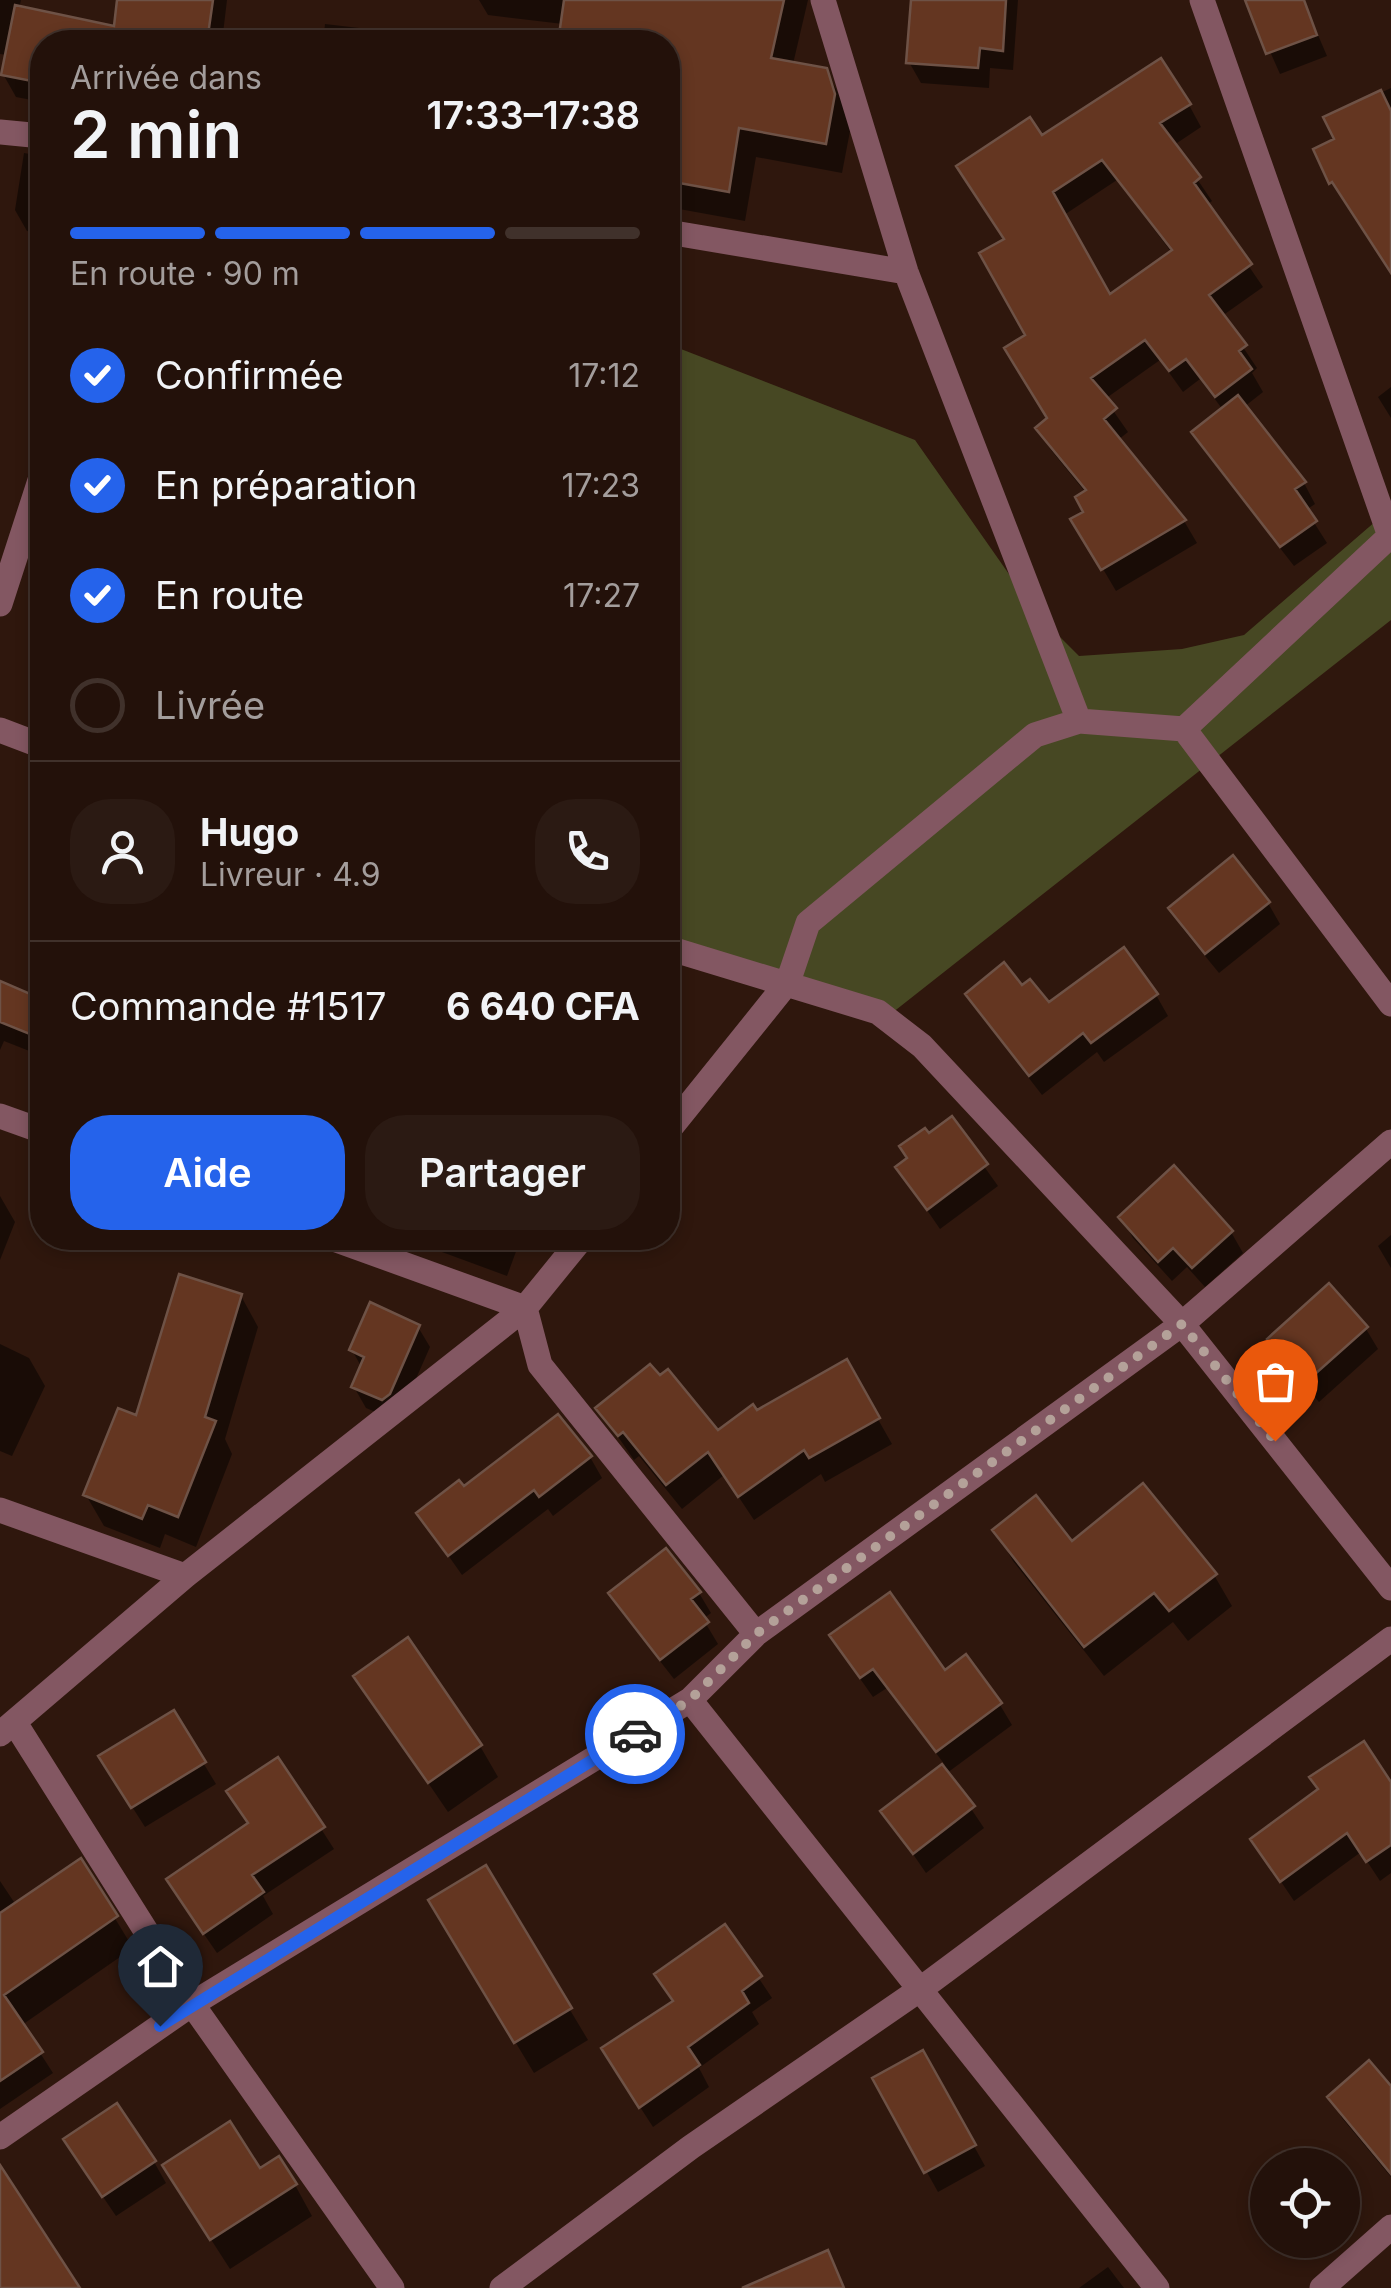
<!DOCTYPE html>
<html lang="fr">
<head>
<meta charset="utf-8">
<style>
  :root { --surface:#23110a; --page:#2b1a13; --text:#f1f3f6; --muted:#a39d9c; --line:#40312b; --accent:#2563eb }
  body { margin:0; font-family:Inter,sans-serif; background:var(--page); color:var(--text); height:100vh; display:flex; flex-direction:column; font-size:38px; white-space:nowrap }
  * { box-sizing:border-box; margin:0 }
  p { font-size:32px; color:var(--muted) }
  .icon { flex:none; width:55px; height:55px; fill:none; stroke:currentColor; stroke-width:2; stroke-linecap:round; stroke-linejoin:round }
  .map { position:relative; flex:1; overflow:hidden }
  .details { position:absolute; left:30px; top:30px; width:650px; height:1220px; display:flex; flex-direction:column; background:var(--surface); border-radius:40px; box-shadow:0 5px 15px #0003,0 0 0 2px var(--line) }
  .details>* { flex:none }
  .tools { position:absolute; left:1250px; top:2148px; display:grid; gap:20px }
  .tools a { display:grid; place-items:center; width:110px; height:110px; border-radius:50%; background:var(--surface); box-shadow:0 5px 15px #0003,0 0 0 2px var(--line); font-size:50px }
  .pin { position:absolute; display:grid; place-items:center; width:85px; height:85px; color:#fff; margin:-102px -42px; border-radius:50% 50% 50% 0; rotate:-45deg; box-shadow:0 0 10px #0007 }
  .pin .icon { rotate:45deg }
  .courier { position:absolute; display:grid; place-items:center; width:100px; height:100px; margin:-50px; border:8px solid #2563eb; border-radius:50%; background:#fff; color:#222; box-shadow:0 2px 12px #0007 }
  .summary em { font-style:normal; font-weight:600 }
  .summary div { display:flex; flex-direction:column-reverse }
  .summary { display:flex; align-items:center; justify-content:space-between; height:170px; padding:0 40px }
  h1 { font-size:65px; font-weight:600; line-height:75px }
  .bar { display:grid; grid-template-columns:repeat(4,1fr); gap:15px 10px; align-content:center; height:120px; padding:0 40px }
  .bar i { height:12px; border-radius:8px; background:var(--line) }
  .bar .active { background:var(--accent) }
  .bar p { grid-column:span 4 }
  .line { display:flex; align-items:center; gap:25px; padding:0 40px; border-top:2px solid var(--line) }
  .line div { flex:1 }
  .round { display:grid; place-items:center; flex:none; width:105px; height:105px; border-radius:40px; background:var(--page) }
  ol { padding:0 40px; list-style:none }
  li { display:flex; align-items:center; gap:30px; height:110px }
  li p { margin-inline-start:auto }
  li .icon { padding:10px; border-radius:50%; background:var(--accent); color:#fff; stroke-width:4 }
  li:last-child { color:var(--muted) }
  li i { width:55px; height:55px; border:5px solid var(--line); border-radius:50% }
  .primary-button { display:flex; gap:20px; margin-top:auto; padding:20px 40px }
  .primary-button a { flex:1; height:115px; border-radius:40px; background:var(--accent); color:#fff; font-size:40px; font-weight:600; line-height:115px; text-align:center }
  .primary-button a+a { background:var(--page); color:var(--text) }
  .map>svg:first-child { display:block }
</style>
</head>
<body>
<div class="map">
<svg width="1391" height="2288" viewBox="0 0 1391 2288">
  <rect width="100%" height="100%" fill="#2f170d"/>
  <!-- green -->
  <path fill="#474823" d="M668 344 915 440 1037 614 1079 656 1182 649 1244 635 1391 508V620L892 1013 668 943Z"/>
  <!-- shadow -->
  <path fill="#0007" fill-rule="evenodd" d="M0 0H21L19 9 116 29 120 0H227L222 42H42V102L16 97 3 74 7 55 0 54Z
    M479 0H808L793 64 825 70 843 101 851 126 842 173 756 157 745 221 668 207V42H561L563 24 488 15Z
    M912 0H1018L1013 70 990 68 989 88 921 83 909 62Z
    M1247 0H1303L1327 56 1280 74Z
    M325 24 402 33 406 40 421 42H323Z
    M1391 88V271L1331 183 1337 140 1327 118Z
    M1189 105 1201 127 1174 145 1212 201 1207 205 1263 287 1222 316 1257 368 1252 373 1263 392 1244 407 1304 483 1315 504 1306 510 1327 543 1294 566 1206 453 1194 432 1223 410 1200 379 1183 392 1160 360 1105 399 1128 432 1118 440 1184 521 1197 543 1116 591 1074 520 1086 513V493L1051 450 1038 428 1050 419 1006 241 1041 138ZM1117 180 1172 253 1109 297 1064 215Z
    M24 153 42 156V233L27 231 15 210Z
    M1391 387V418L1378 397Z
    M1268 903 1280 924 1219 973 1183 929 1171 908Z
    M40 964 42 965V1056L4 1041 0 1050V984L28 996Z
    M1022 988 1048 1006 1156 995 1168 1016 1104 1062 1097 1052 1042 1095 980 1015 968 994Z
    M668 1062 675 1074 668 1098Z
    M951 1120 998 1186 940 1229 898 1168 929 1137Z
    M0 1196 15 1222 0 1260Z
    M1121 1217 1231 1232 1243 1253 1205 1287 1187 1267 1172 1281 1133 1238Z
    M1391 1235V1268L1378 1246Z
    M404 1238H521L507 1276Z
    M1329 1287 1366 1329 1378 1349 1319 1402 1282 1360 1270 1340Z
    M241 1296 258 1327 225 1439 232 1454 196 1547 165 1534 160 1548 104 1526 86 1495 138 1418Z
    M418 1327 430 1347 400 1415 394 1420 366 1408 354 1387 362 1368 352 1350Z
    M0 1344 29 1358 45 1386 12 1456 0 1451Z
    M846 1363 892 1444 825 1482 821 1474 754 1520 724 1475 682 1509 639 1456 634 1460 599 1409 718 1433Z
    M590 1457 602 1478 553 1516 548 1509 462 1575 419 1514 464 1490Z
    M995 1530 1214 1575 1232 1606 1188 1641 1173 1622 1104 1676 1013 1561Z
    M699 1593 711 1613 703 1619 718 1644 674 1679 623 1614 611 1594Z
    M844 1656 944 1674 1000 1705 1012 1725 947 1773 984 1828 926 1873 884 1812 945 1765 887 1688 873 1697Z
    M356 1677 480 1746 498 1777 448 1812Z
    M173 1713 216 1784 145 1827 113 1777Z
    M277 1760 334 1849 263 1896 273 1914 217 1953 181 1901 250 1825Z
    M1391 1786V1873L1380 1881 1361 1852 1294 1901 1253 1840 1320 1791Z
    M80 1861 133 1948 22 2025 53 2073 0 2109V1881L16 1905Z
    M485 1868 588 2040 534 2073 449 1932Z
    M725 1928 772 1998 752 2012 759 2024 699 2068 709 2087 653 2127 616 2070 675 2003Z
    M922 2053 985 2166 938 2192 875 2079Z
    M1391 2090V2177L1342 2118 1330 2097Z
    M78 2160 154 2162 166 2183 116 2216Z
    M260 2171 295 2185 312 2216 230 2269 183 2196Z
    M1108 2267 1124 2288H1079Z"/>
  <!-- building -->
  <path fill="#643621" stroke="#6e5246" stroke-width="2.5" fill-rule="evenodd" d="M117 0H213L207 42H42V83L1 75 15 5 114 26Z
    M564 0H784L771 58 827 68 835 94 826 144 739 128 729 192 668 181V42H558Z
    M911 0H1006L1003 51 980 48 978 68 906 63Z
    M1245 0H1304L1317 35 1266 54Z
    M1161 58 1191 104 1160 123 1201 177 1194 183 1252 264 1209 295 1247 345 1239 351 1252 369 1215 397 1186 359 1169 371 1145 340 1091 378 1117 408 1104 419 1186 520 1101 570 1070 519 1083 512 1075 497 1086 490 1035 428 1047 418 1004 348 1025 335 979 253 1004 239 956 166 1030 117 1042 135ZM1102 160 1172 250 1110 294 1053 192Z
    M1381 90 1391 111V273L1332 182 1329 184 1313 149 1334 139 1323 117Z
    M1238 395 1306 482 1295 489 1317 521 1280 547 1191 432Z
    M1233 855 1270 902 1205 954 1168 908Z
    M1124 947 1158 994 1091 1043 1083 1033 1029 1076 965 994 1004 962 1022 985 1030 979 1049 1002Z
    M0 981 42 999V1039L0 1022Z
    M952 1116 988 1164 927 1210 895 1167 907 1158 899 1146 925 1128 929 1133Z
    M1174 1165 1233 1231 1192 1268 1173 1248 1158 1262 1118 1217Z
    M179 1274 242 1294 205 1417 216 1421 178 1517 148 1505 142 1519 83 1495 118 1408 136 1415Z
    M1329 1283 1368 1327 1305 1383 1267 1339Z
    M370 1302 420 1325 390 1394 382 1400 351 1387 364 1357 349 1350Z
    M847 1359 880 1418 809 1458 804 1450 738 1497 708 1452 666 1485 623 1432 618 1436 595 1408 650 1364 660 1375 668 1369 718 1430 753 1404 757 1410Z
    M558 1414 592 1456 539 1497 534 1490 448 1556 416 1513 459 1480 464 1486Z
    M1143 1483 1217 1574 1169 1611 1154 1593 1084 1647 992 1530 1036 1495 1072 1541Z
    M666 1548 701 1592 691 1599 709 1622 660 1660 608 1593Z
    M890 1592 945 1670 966 1654 1002 1703 936 1752 873 1669 860 1678 829 1635Z
    M408 1637 482 1745 428 1783 353 1676Z
    M174 1710 206 1762 131 1808 98 1756Z
    M1364 1741 1391 1782V1845L1366 1862 1347 1833 1280 1882 1250 1839 1318 1789 1309 1777Z
    M278 1757 325 1827 252 1875 264 1892 203 1934 166 1879 248 1823 226 1791Z
    M942 1764 975 1806 913 1854 880 1811Z
    M81 1858 118 1916 4 1995 43 2052 0 2081V1913Z
    M486 1865 572 2008 514 2043 428 1900Z
    M725 1924 762 1976 742 1991 749 2003 688 2047 700 2065 639 2108 601 2048 673 2001 654 1974Z
    M923 2050 976 2145 924 2173 872 2078Z
    M1369 2060 1391 2086V2174L1327 2097Z
    M117 2103 156 2161 102 2197 63 2139Z
    M230 2121 260 2168 279 2156 297 2184 210 2240 162 2165Z
    M0 2165 80 2288H0Z
    M828 2250 844 2288H742Z"/>
  <g fill="none" stroke-linecap="round" stroke-linejoin="round">
    <!-- street -->
    <path stroke="#835762" stroke-width="25" d="M823 0 906 272 1079 721
      M1202 0 1390 536
      M0 132 42 136
      M668 232 906 272
      M0 604 42 474
      M1184 729 1391 535
      M0 730 42 746
      M668 948 878 1012 922 1046 1182 1324 1391 1588
      M0 1116 42 1131
      M668 1131 788 982 808 923 1035 735 1079 721 1184 729 1391 1004
      M331 1238 525 1308 540 1365 756 1634
      M0 1510 185 1576
      M690 1700 1157 2288
      M15 1723 192 2004 392 2288
      M0 1734 185 1576 525 1308 582 1238
      M0 2137 192 2004 690 1700 756 1634 1182 1324 1391 1142
      M502 2288 691 2147 922 1988 1391 1639
      M1322 2288 1391 2227"/>
  </g>
  <g fill="none" stroke-linecap="round" stroke-linejoin="round">
    <!-- done -->
    <path stroke="#b4a199" stroke-width="10" stroke-dasharray="0 18" d="M635 1734 690 1700 756 1634 1182 1324 1275 1441"/>
    <!-- route -->
    <path stroke="#2563eb" stroke-width="12" d="M160 2026 635 1734"/>
  </g>
</svg>
<div class="tools">
<a><svg class="icon" aria-label="locate" viewBox="0 0 24 24"><circle cx="12" cy="12" r="6"/><path d="M12 2v4M12 18v4M2 12h4M18 12h4"/></svg></a>
</div>
<div class="pin" style="left:1275px;top:1441px;background:#ea580c"><svg class="icon" aria-label="bag" viewBox="0 0 24 24"><path d="M5 8h14l-1 12H6zM9 8a3 3 0 0 1 6 0"/></svg></div>
<div class="pin" style="left:160px;top:2026px;background:#1f2937"><svg class="icon" aria-label="home" viewBox="0 0 24 24"><path d="M3 11l9-7 9 7M6 9v11h12V9"/></svg></div>
<div class="courier" style="left:635px;top:1734px"><svg class="icon" aria-label="car" viewBox="0 0 24 24"><path d="M5 17H2v-5l4-1 3-4h7l3 4 3 1v5h-3M9 17h6M6 11h13"/><circle cx="7" cy="17" r="2"/><circle cx="17" cy="17" r="2"/></svg></div>
<section class="details">
<div class="summary"><div><h1>2 min</h1><p>Arrivée dans</p></div><em>17:33–17:38</em></div>
<div class="bar"><i class="active"></i><i class="active"></i><i class="active"></i><i></i><p>En route · 90 m</p></div>
<ol>
<li><svg class="icon" aria-label="check" viewBox="0 0 24 24"><path d="M5 12l5 5 9-10"/></svg>Confirmée<p>17:12</p></li>
<li><svg class="icon" aria-label="check" viewBox="0 0 24 24"><path d="M5 12l5 5 9-10"/></svg>En préparation<p>17:23</p></li>
<li><svg class="icon" aria-label="check" viewBox="0 0 24 24"><path d="M5 12l5 5 9-10"/></svg>En route<p>17:27</p></li>
<li><i></i>Livrée</li>
</ol>
<div class="line" style="height:180px"><a class="round"><svg class="icon" aria-label="person" viewBox="0 0 24 24"><circle cx="12" cy="8" r="4"/><path d="M4 21q1-7 8-7t8 7"/></svg></a><div><b>Hugo</b><p>Livreur · 4.9</p></div><a class="round"><svg class="icon" aria-label="phone" viewBox="0 0 24 24"><path d="M5 4h4l2 5-3 2q2 4 5 5l2-3 5 2v4C11 20 4 13 5 4z"/></svg></a></div>
<div class="line" style="height:130px"><div>Commande #1517</div><b>6 640 CFA</b></div>
<div class="primary-button"><a>Aide</a><a>Partager</a></div>
</section>
</div>
</body>
</html>
